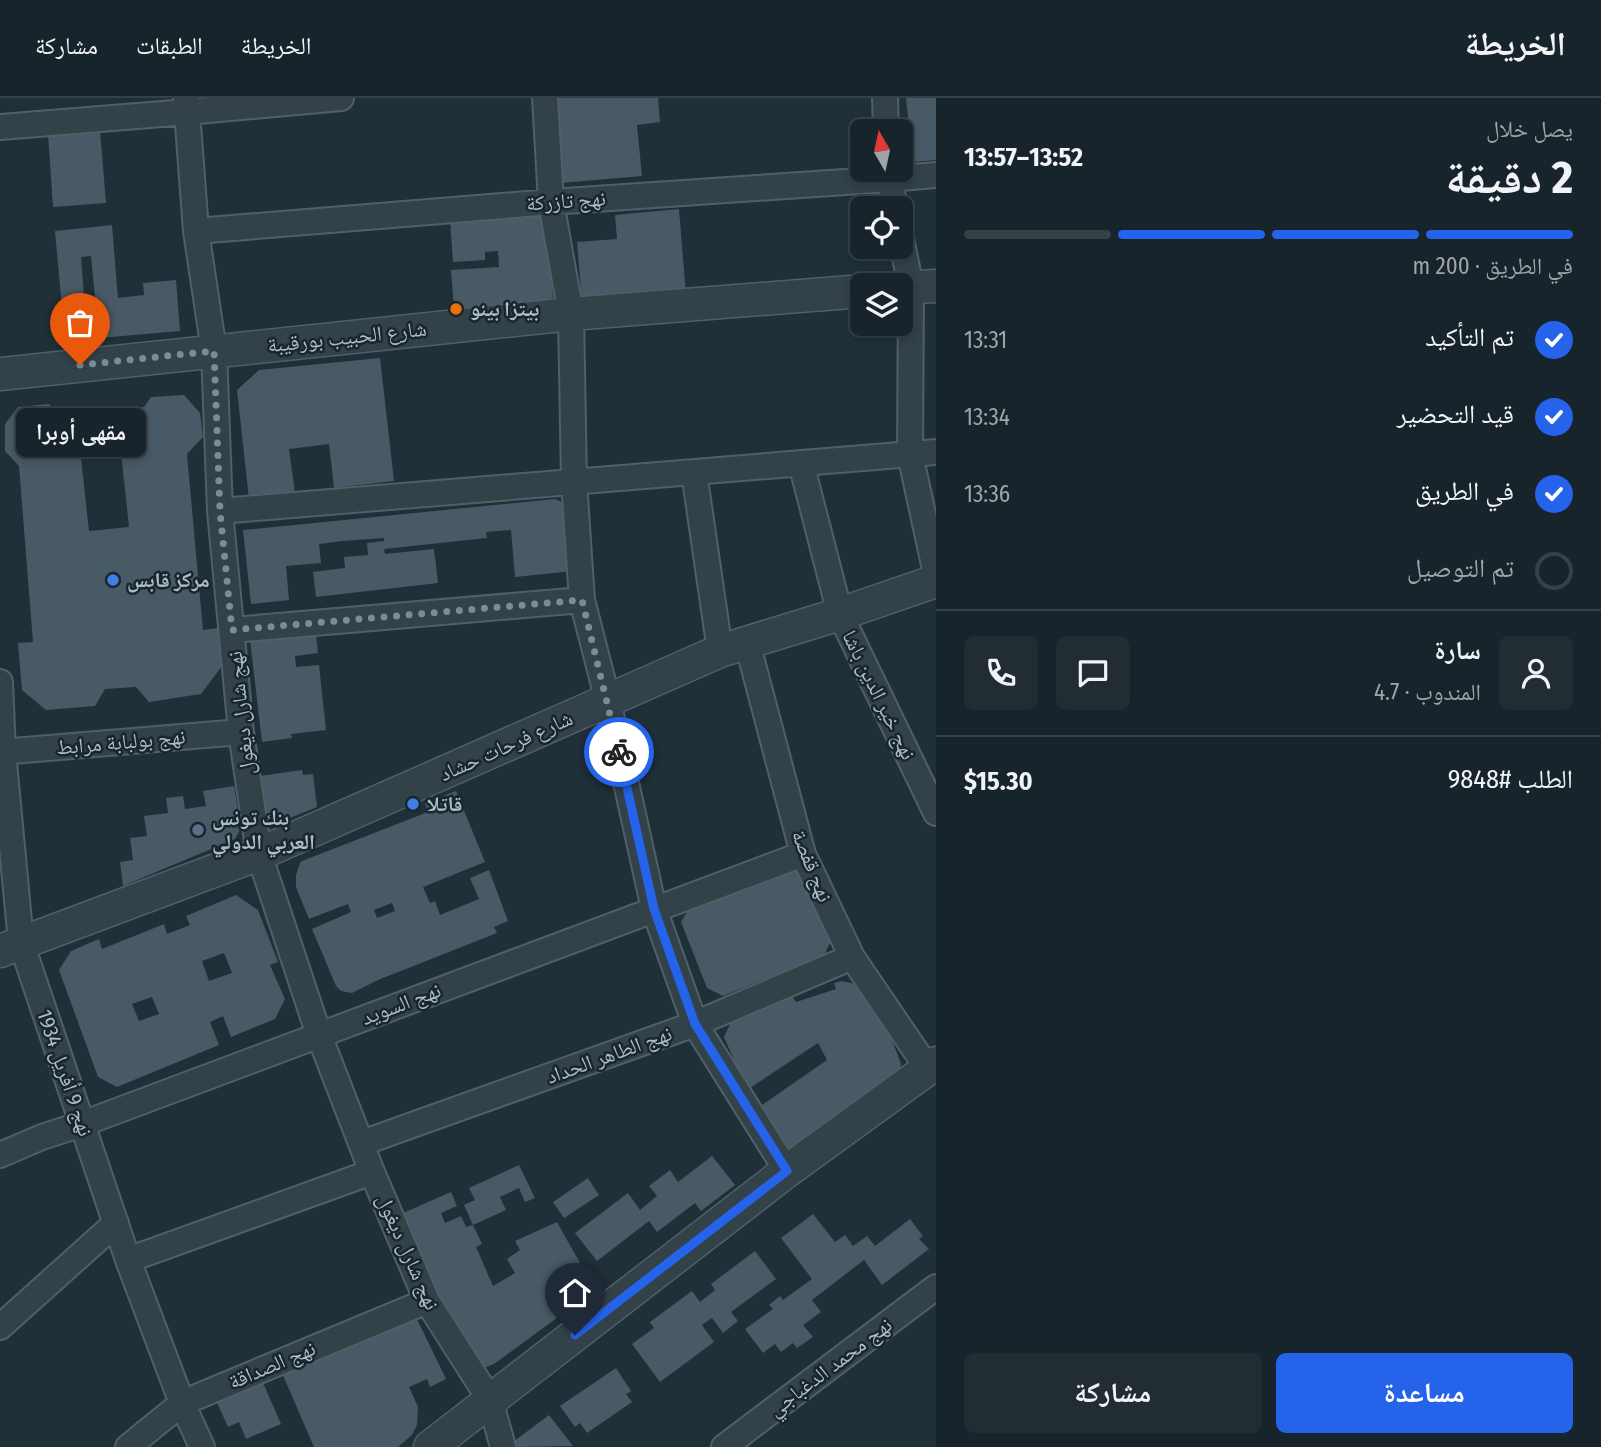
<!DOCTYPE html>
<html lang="ar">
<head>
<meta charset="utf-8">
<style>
  :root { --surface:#18242b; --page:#212c33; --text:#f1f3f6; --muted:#9fa4a9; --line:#364147; --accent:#2563eb }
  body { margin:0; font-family:"Fira Sans Condensed","Noto Naskh Arabic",sans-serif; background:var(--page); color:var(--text); direction:rtl; height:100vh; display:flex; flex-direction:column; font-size:26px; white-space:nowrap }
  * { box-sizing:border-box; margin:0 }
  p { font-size:23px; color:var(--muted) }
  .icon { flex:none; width:38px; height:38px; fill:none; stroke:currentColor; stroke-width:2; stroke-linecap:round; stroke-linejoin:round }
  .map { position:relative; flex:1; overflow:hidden; direction:ltr }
  .panel { display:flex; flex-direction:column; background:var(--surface); width:665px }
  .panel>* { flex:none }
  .needle { width:46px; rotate:351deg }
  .tools { position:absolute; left:850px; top:21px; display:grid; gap:14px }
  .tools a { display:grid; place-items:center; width:63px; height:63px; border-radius:10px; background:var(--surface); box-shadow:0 4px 10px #0003,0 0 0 2px var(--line); font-size:35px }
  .pin { position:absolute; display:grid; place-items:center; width:60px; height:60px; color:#fff; margin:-72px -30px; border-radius:50% 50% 50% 0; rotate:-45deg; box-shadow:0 0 7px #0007 }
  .pin .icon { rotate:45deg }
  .courier { position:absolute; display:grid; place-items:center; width:70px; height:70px; margin:-35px; border:5px solid #2563eb; border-radius:50%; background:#fff; color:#222; box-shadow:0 2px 9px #0007 }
  .bubble { position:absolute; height:49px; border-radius:10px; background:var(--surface); box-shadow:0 4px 10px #0003,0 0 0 2px var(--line); font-size:23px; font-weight:700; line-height:49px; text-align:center; direction:rtl }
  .summary em { font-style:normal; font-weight:700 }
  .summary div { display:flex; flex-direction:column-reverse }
  .summary { display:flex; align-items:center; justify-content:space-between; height:119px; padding:0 28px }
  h1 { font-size:46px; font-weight:700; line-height:52px }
  .bar { display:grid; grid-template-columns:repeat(4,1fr); gap:10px 7px; align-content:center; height:84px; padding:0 28px }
  .bar i { height:9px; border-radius:5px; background:var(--line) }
  .bar .selected { background:var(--accent) }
  .bar p { grid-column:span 4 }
  .line { display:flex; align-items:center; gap:18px; padding:0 28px; border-top:2px solid var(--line) }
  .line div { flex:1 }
  .round { display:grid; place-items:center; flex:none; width:74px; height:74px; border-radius:10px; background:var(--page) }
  ol { padding:0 28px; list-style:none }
  li { display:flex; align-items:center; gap:21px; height:77px }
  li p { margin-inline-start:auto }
  li .icon { padding:7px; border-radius:50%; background:var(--accent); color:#fff; stroke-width:4 }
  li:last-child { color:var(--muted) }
  li i { width:38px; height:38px; border:4px solid var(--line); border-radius:50% }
  .primary-button { display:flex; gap:14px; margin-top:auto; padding:14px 28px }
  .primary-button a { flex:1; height:80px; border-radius:10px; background:var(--accent); color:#fff; font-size:28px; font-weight:700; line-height:80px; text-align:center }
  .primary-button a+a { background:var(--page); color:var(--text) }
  header { display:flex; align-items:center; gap:42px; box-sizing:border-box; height:98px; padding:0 35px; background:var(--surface); border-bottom:2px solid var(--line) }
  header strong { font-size:33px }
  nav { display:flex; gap:38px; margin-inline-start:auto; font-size:24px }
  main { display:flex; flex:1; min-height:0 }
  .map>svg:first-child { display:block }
</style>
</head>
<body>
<header>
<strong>الخريطة</strong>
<nav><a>الخريطة</a><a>الطبقات</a><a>مشاركة</a></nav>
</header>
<main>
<section class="panel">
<div class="summary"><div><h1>2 دقيقة</h1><p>يصل خلال</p></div><em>13:52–13:57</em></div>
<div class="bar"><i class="selected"></i><i class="selected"></i><i class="selected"></i><i></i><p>في الطريق · 200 m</p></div>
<ol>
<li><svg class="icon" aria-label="check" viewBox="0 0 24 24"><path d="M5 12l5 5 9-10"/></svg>تم التأكيد<p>13:31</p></li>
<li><svg class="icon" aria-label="check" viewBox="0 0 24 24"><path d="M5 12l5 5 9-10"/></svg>قيد التحضير<p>13:34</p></li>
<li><svg class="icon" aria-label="check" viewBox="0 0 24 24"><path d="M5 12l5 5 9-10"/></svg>في الطريق<p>13:36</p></li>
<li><i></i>تم التوصيل</li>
</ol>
<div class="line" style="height:126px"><a class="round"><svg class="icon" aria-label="person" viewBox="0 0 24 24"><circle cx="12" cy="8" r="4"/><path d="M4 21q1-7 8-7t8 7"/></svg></a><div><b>سارة</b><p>المندوب · 4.7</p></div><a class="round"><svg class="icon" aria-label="chat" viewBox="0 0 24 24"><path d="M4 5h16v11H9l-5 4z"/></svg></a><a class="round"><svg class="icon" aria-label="phone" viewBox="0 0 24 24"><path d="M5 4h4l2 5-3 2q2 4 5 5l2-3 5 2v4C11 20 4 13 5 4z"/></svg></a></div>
<div class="line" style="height:91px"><div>الطلب #9848</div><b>$15.30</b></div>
<div class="primary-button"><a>مساعدة</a><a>مشاركة</a></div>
</section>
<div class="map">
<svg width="936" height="1349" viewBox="0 0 936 1349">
  <rect width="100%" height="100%" fill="#203039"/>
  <!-- building -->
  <path fill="#485a65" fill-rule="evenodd" d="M554 0H658L660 24 637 27 642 78 561 85Z
    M906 0H936V62L913 64Z
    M100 32 106 105 53 109 48 36Z
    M546 110 555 226 456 234 451 172 499 169 498 153 485 154V162L453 164 450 122Z
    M679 111 687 209 583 218 577 144 617 141 615 117Z
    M112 127 118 200 144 197 143 185 176 182 180 233 65 243 55 133ZM91 158 96 210 85 211 81 159Z
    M380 260 394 383 334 390 329 346 289 351 295 395 249 401 237 292 259 272Z
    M184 297 200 315 203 339 187 356 203 532 218 530 222 568 201 596 149 604 136 589 105 591 95 608 46 612 22 592 18 545 33 544 19 368 5 353V326L18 309 49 306 59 316 144 309 151 299ZM121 355 129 429 89 433 81 360Z
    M555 401 560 403 564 406 573 473 515 479 511 432 486 434 487 440 384 451 385 456 434 451 438 485 316 499 313 474 345 470 344 459 368 457 367 445 384 443V440L342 443 319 446 321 465 286 468 289 502 251 506 243 432Z
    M316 535 318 555 295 558 296 569 319 567 326 632 291 636 292 640 262 644 250 542Z
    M302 672 303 677 313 676 317 709 265 730 260 678Z
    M234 688 241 730 235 741 123 788 120 764 133 762 130 740 147 738 144 718 168 715 166 700 183 698 185 711 206 708 203 693Z
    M456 693 485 764 423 789 430 805 435 803 440 817 479 801 470 780 489 772 508 823 494 829 497 835 378 882 352 895 341 893 336 888 312 831 351 814 348 806 309 821 296 789V777L300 765 302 763 428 714 425 705ZM392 805 395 813 377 820 374 812Z
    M785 768 803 777 833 839 824 857 723 898 707 890 681 824 691 807Z
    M236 797 258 812 278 864 270 867 285 901 275 921 231 939 223 918 210 924 219 947 117 989 98 979 59 872 71 853 99 841 102 851 164 826 167 836 190 827 186 818ZM224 855 232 875 209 883 202 863ZM152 899 159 916 139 923 132 906Z
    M842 883 864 888 889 934 901 966 897 982 785 1057 752 1014 827 962 818 945 747 992 724 939 734 918 743 914 745 919 792 898 796 904 836 891 834 885Z
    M712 1058 735 1087 701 1113 695 1105 657 1134 649 1123 597 1163 575 1135 628 1095 640 1112 657 1098 649 1088 670 1072 678 1084Z
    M519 1067 535 1100 525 1104 519 1090 500 1099 506 1112 473 1127 482 1146 476 1149 493 1188 515 1175 507 1161 520 1152 515 1143 557 1124 595 1192 494 1266 481 1271 447 1217 403 1115 451 1094 457 1108 441 1115 445 1125 461 1118 466 1129 473 1127 464 1107 475 1102 469 1090Z
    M588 1080 599 1097 564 1120 553 1104Z
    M813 1116 835 1144 845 1137 853 1148 867 1138 875 1148 910 1121 923 1138 919 1141 929 1151 882 1187 864 1162 812 1202 821 1214 803 1227 813 1239 797 1250 793 1245 781 1254 775 1246 763 1255 745 1231 773 1211 769 1207 780 1198 783 1202 812 1181 781 1140Z
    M755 1153 776 1181 731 1214 738 1223 723 1235 712 1220 702 1227 714 1244 660 1284 632 1246 654 1230 650 1224 692 1193 700 1204 715 1192 711 1186Z
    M416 1219 446 1281 430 1289 427 1281 409 1289 418 1309 417 1327 412 1337 398 1349H314L282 1275Z
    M616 1270 631 1293 626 1296 632 1304 587 1335 580 1325 575 1329 560 1308Z
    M261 1280 281 1326 246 1341 239 1324 228 1329 215 1300Z
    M549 1317 573 1348 510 1349 509 1347Z"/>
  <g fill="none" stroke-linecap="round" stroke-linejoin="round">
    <!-- minor casing -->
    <g stroke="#515f67" stroke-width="28">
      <path id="minor" d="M186 0 196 133 214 253 220 413 241 634 259 756 319 937 372 1074 427 1203 490 1302 503 1349
        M545 0 551 104 571 216 574 384 582 502 608 603 654 811 695 926 787 1073
        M885 0 886 33
        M0 29 187 14 341 0
        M888 72 895 110
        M196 133 551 104 889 81 936 77
        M901 140 911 189 910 356 936 476
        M801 365 840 516 936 715
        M694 374 720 553
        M220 413 936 354
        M232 532 582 502
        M747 544 803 756 852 859 928 971
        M0 584 3 654 21 844 128 1162 182 1305 202 1349
        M0 654 241 634
        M362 1045 695 926 852 859
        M0 1057 42 1039 82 1026 803 756
        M128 1162 372 1074
        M0 1229 116 1125
        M128 1349 182 1305 427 1203
        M724 1349 936 1189"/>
    </g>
    <!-- tertiary casing -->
    <g stroke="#515f67" stroke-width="35">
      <path id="tertiary" d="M901 190 936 188
        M0 276 571 216 863 193
        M0 853 259 756 720 553 840 516 936 483
        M430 1349 787 1073 936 965"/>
    </g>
    <!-- minor -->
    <use href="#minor" stroke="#334149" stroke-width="24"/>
    <!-- tertiary -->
    <use href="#tertiary" stroke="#334149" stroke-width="32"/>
  </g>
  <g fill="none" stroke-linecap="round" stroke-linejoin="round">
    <!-- done -->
    <path stroke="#7c8b95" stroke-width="7" stroke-dasharray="0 12.6" d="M80 267 214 253 220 413 232 532 582 502 619 654"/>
    <!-- route -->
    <path stroke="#2563eb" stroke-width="9" d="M575 1237 787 1073 695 926 654 811 619 654"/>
  </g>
  <!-- markers -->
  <circle fill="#e8710a" stroke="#19262e" stroke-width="2.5" cx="456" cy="211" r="7"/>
  <g fill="#3f7fe0" stroke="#19262e" stroke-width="2.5">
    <circle cx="113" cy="482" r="7"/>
    <circle cx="413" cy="706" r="7"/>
  </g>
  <circle fill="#5c6f8a" stroke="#19262e" stroke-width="2.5" cx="198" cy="732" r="7"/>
  <g text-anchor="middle" stroke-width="5" stroke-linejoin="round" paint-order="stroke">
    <!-- street labels -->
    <g font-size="21" fill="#aebcc6" stroke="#19262e">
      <text transform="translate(566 103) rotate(-4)" y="7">نهج تازركة</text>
      <text transform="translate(347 239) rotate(-6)" y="7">شارع الحبيب بورقيبة</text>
      <text transform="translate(879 597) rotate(64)" y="7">نهج خير الدين باشا</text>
      <text transform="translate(241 615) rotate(-96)" y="7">نهج شارل ديغول</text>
      <text transform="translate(121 644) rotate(-5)" y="7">نهج بولبابة مرابط</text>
      <text transform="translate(506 648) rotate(-24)" y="7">شارع فرحات حشاد</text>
      <text transform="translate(812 768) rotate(68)" y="7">نهج قفصة</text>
      <text transform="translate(401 906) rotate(-21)" y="7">نهج السويد</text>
      <text transform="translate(609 957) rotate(-20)" y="7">نهج الطاهر الحداد</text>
      <text transform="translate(65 975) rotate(71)" y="7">نهج 9 أفريل 1934</text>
      <text transform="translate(408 1154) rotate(66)" y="7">نهج شارل ديغول</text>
      <text transform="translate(272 1267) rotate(-23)" y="7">نهج الصداقة</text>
      <text transform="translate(830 1269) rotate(-37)" y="7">نهج محمد الدغباجي</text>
    </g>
    <!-- poi labels -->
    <g font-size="21" font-weight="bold" fill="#aebcc6" stroke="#19262e" text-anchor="start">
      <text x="470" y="218">بيتزا بينو</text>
      <text x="127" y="489">مركز قابس</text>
      <text x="427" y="713">قاتلا</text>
      <text x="212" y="727">بنك تونس<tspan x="212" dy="24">العربي الدولي</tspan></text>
    </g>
  </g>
</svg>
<div class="tools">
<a><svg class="needle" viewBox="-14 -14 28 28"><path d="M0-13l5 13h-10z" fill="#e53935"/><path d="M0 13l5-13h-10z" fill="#9fa4a9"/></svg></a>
<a><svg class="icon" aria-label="locate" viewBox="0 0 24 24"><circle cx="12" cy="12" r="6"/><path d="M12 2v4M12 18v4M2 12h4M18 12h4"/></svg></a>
<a><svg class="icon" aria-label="layers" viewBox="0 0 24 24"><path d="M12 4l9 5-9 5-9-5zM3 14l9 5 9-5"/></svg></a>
</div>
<div class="pin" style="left:80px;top:267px;background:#ea580c"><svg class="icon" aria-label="bag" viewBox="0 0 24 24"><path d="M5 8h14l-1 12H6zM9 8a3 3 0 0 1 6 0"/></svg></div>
<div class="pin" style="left:575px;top:1237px;background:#1f2937"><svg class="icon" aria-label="home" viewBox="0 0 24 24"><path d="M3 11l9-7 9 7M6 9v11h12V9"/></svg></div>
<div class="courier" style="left:619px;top:654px"><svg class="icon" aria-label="bike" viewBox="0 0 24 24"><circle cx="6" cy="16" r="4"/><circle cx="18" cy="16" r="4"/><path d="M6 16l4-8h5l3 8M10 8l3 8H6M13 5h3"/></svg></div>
<div class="bubble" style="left:16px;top:310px;width:130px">مقهى أوبرا</div>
</div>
</main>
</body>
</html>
